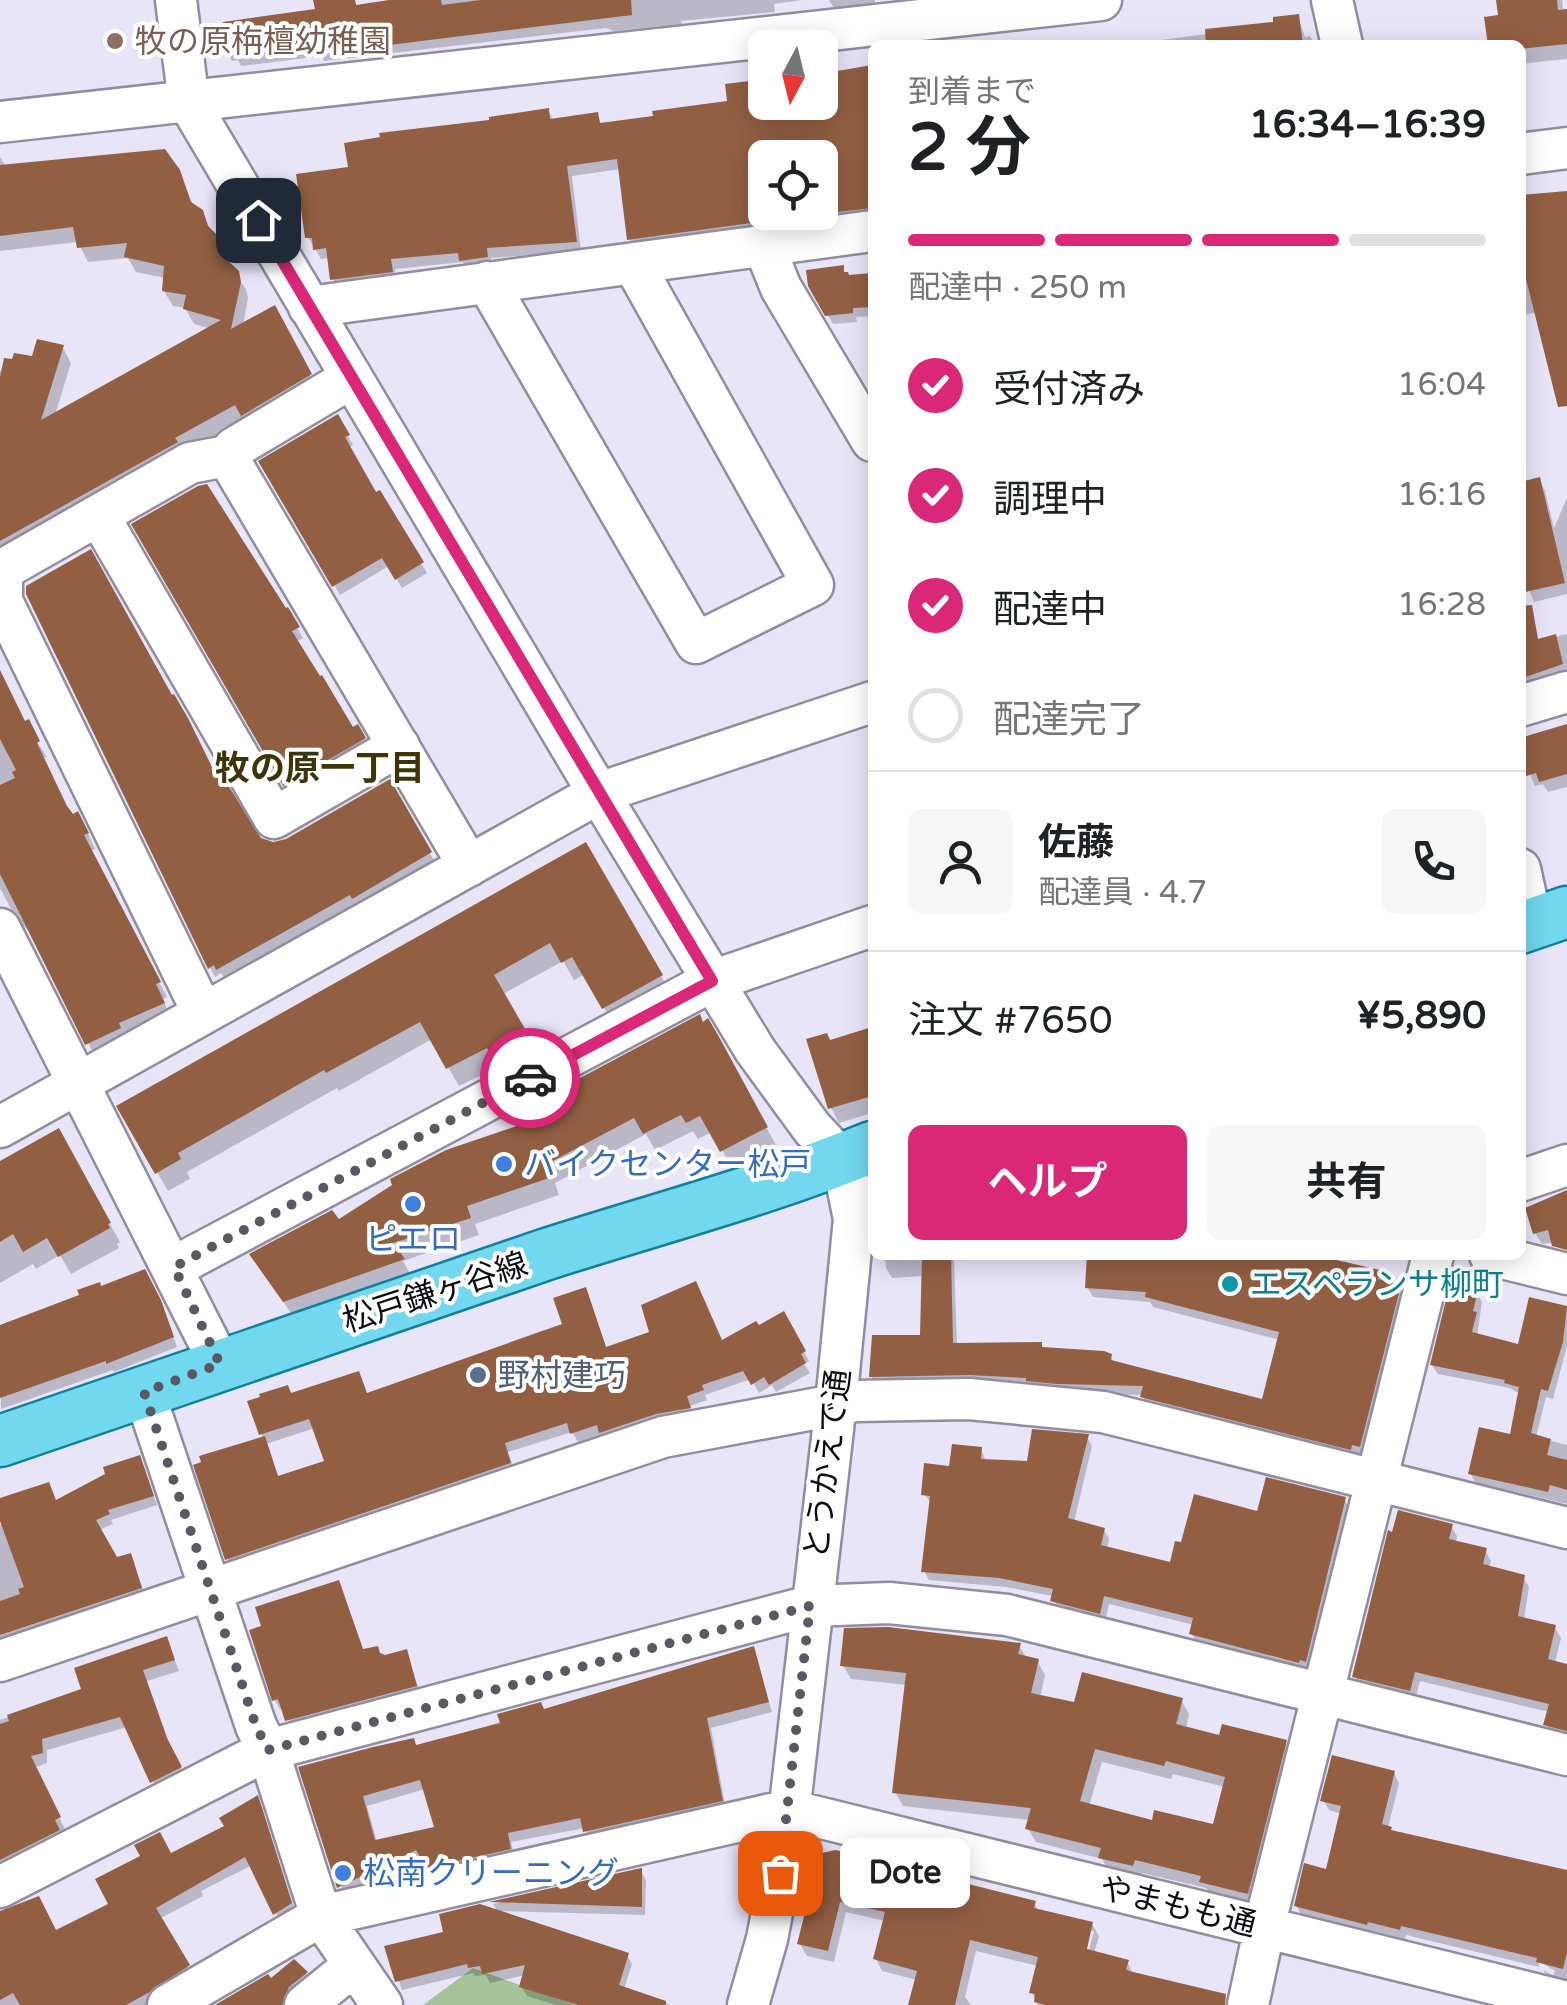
<!DOCTYPE html>
<html lang="ja">
<head>
<meta charset="utf-8">
<style>
  :root { --surface:#fff; --page:#f6f6f6; --text:#202124; --muted:#757577; --line:#e0e0e0; --accent:#db2777 }
  body { margin:0; font-family:"Varela Round","Noto Sans JP",sans-serif; background:var(--page); color:var(--text); height:100vh; display:flex; flex-direction:column; font-size:38px; white-space:nowrap }
  * { box-sizing:border-box; margin:0 }
  p { font-size:32px; color:var(--muted) }
  .icon { flex:none; width:55px; height:55px; fill:none; stroke:currentColor; stroke-width:2; stroke-linecap:round; stroke-linejoin:round }
  .map { position:relative; flex:1; overflow:hidden }
  .side { position:absolute; left:868px; top:40px; width:658px; height:1220px; display:flex; flex-direction:column; background:var(--surface); border-radius:15px; box-shadow:0 5px 25px #0003 }
  .side>* { flex:none }
  .needle { width:65px; rotate:187deg }
  .fabs { position:absolute; left:748px; top:30px; display:grid; gap:20px }
  .fabs a { display:grid; place-items:center; width:90px; height:90px; border-radius:15px; background:var(--surface); box-shadow:0 5px 25px #0003; font-size:50px }
  .pin { position:absolute; display:grid; place-items:center; width:85px; height:85px; color:#fff; margin:-42px; border-radius:20px; box-shadow:0 5px 15px #0006 }
  .courier { position:absolute; display:grid; place-items:center; width:100px; height:100px; margin:-50px; border:8px solid #db2777; border-radius:50%; background:#fff; color:#222; box-shadow:0 2px 12px #0007 }
  .bubble { position:absolute; height:70px; border-radius:15px; background:var(--surface); box-shadow:0 5px 25px #0003; font-size:32px; font-weight:700; line-height:70px; text-align:center }
  .headline em { font-style:normal; font-weight:700 }
  .headline div { display:flex; flex-direction:column-reverse }
  .headline { display:flex; align-items:center; justify-content:space-between; height:170px; padding:0 40px }
  h1 { font-size:65px; font-weight:700; line-height:75px }
  .bar { display:grid; grid-template-columns:repeat(4,1fr); gap:15px 10px; align-content:center; height:120px; padding:0 40px }
  .bar i { height:12px; border-radius:8px; background:var(--line) }
  .bar .selected { background:var(--accent) }
  .bar p { grid-column:span 4 }
  .line { display:flex; align-items:center; gap:25px; padding:0 40px; border-top:2px solid var(--line) }
  .line div { flex:1 }
  .round { display:grid; place-items:center; flex:none; width:105px; height:105px; border-radius:15px; background:var(--page) }
  ol { padding:0 40px; list-style:none }
  li { display:flex; align-items:center; gap:30px; height:110px }
  li p { margin-inline-start:auto }
  li .icon { padding:10px; border-radius:50%; background:var(--accent); color:#fff; stroke-width:4 }
  li:last-child { color:var(--muted) }
  li i { width:55px; height:55px; border:5px solid var(--line); border-radius:50% }
  .action { display:flex; gap:20px; margin-top:auto; padding:20px 40px }
  .action a { flex:1; height:115px; border-radius:15px; background:var(--accent); color:#fff; font-size:40px; font-weight:700; line-height:115px; text-align:center }
  .action a+a { background:var(--page); color:var(--text) }
  .map>svg:first-child { display:block }
</style>
</head>
<body>
<div class="map">
<svg width="1567" height="2005" viewBox="0 0 1567 2005">
  <rect width="100%" height="100%" fill="#e9e5f9"/>
  <!-- green -->
  <path fill="#a5c39a" d="M473 1968 575 2005H423Z"/>
  <!-- shadow -->
  <path fill="#0003" fill-rule="evenodd" d="M338 0H354L358 7 413 0H802L774 4 775 12 681 21 682 24 614 31 606 28 324 61 322 56 241 66 238 60 232 61 227 51Z
    M829 0H875V4L834 8Z
    M1499 0H1562L1563 12H1567V59L1520 64V45H1490L1501 17Z
    M1298 17 1305 37 1310 36 1315 45H1124L1244 29Z
    M872 68V217L636 249 630 239 621 169 572 176 581 251 491 258 492 267 467 270 463 262 395 269 397 282 339 289 333 279 330 258 321 259 308 237 350 169 492 123 548 110 554 121 596 115 602 125 730 103 765 82V102H820V77ZM765 158H820V212H765Z
    M0 157 6 167 178 171 194 207 220 241 230 267 246 289 248 298 243 326 282 323 318 390 245 419 0 557V371L63 348 71 363 55 415 211 329 194 324 185 308 173 306 164 291 165 278 136 272 128 258 88 262 78 242 0 251Z
    M1567 193V376L1538 312 1520 316V198Z
    M842 268 849 278 872 275V316L856 317 857 322 833 324 810 285Z
    M337 417 353 445 348 448 375 495 379 493 427 573 402 588 389 566 340 595 261 462Z
    M1539 480 1545 491 1554 528 1567 498V594L1534 602 1524 578 1520 579V484Z
    M134 525 287 611 303 638 296 642 353 730 357 728 369 748 290 794Z
    M1567 634V679L1520 690V649L1524 645Z
    M0 672 25 724 47 757 43 758 70 814 86 829 95 849 90 851 167 997 163 999 171 1019 96 1058 30 931 18 922 0 888Z
    M1567 727V787L1548 792 1543 784 1535 786 1522 753Z
    M214 773 260 840 273 844 287 841 389 782 435 862 360 907 357 903 224 978 221 973 215 977 210 967Z
    M585 845 672 995 615 1027 585 974 574 980 563 961 503 994 545 1067 511 1085 500 1066 459 1086 432 1039 339 1091 337 1088 187 1172 190 1179 168 1191 120 1107Z
    M871 1030 872 1113 839 1123 831 1108 809 1041 830 1043Z
    M716 1036 776 1145 732 1168 712 1132 698 1139 693 1131 655 1150 646 1134 555 1183 559 1195 475 1224 479 1235 403 1261 412 1277 295 1319 263 1272 338 1223Z
    M58 1131 120 1242 117 1244 119 1248 71 1274 60 1255 36 1269 33 1264 0 1283V1164Z
    M1567 1192V1241L1542 1244 1535 1233Z
    M885 1255H954L957 1346 1041 1344 1044 1350 1110 1356 1114 1363 1264 1402 1280 1340 1153 1307 1150 1302 1093 1297 1087 1287 1090 1255H1310L1378 1272 1385 1283 1399 1287 1405 1297 1365 1456 1357 1454 1356 1459 1149 1407 1142 1395 877 1387 871 1376 923 1337 924 1276 892 1278 886 1268Z
    M1474 1287 1482 1302 1477 1336 1519 1347 1530 1300 1567 1309V1346L1553 1399 1546 1397 1536 1437 1567 1445V1504L1475 1482 1470 1473 1512 1437 1520 1394 1510 1388 1438 1374 1432 1365Z
    M585 1290 607 1349 722 1343 783 1315 809 1361 804 1364 810 1373 776 1392 772 1385 759 1393 751 1379 705 1395 707 1400 690 1406 694 1417 607 1442 602 1434 578 1442 572 1432 508 1452 515 1473 233 1568 228 1559 263 1439 250 1403 291 1395H368L565 1326ZM315 1428 327 1462 279 1478 266 1444Z
    M165 1312 177 1347 114 1372 113 1370 1 1409 0 1341Z
    M1087 1437 1092 1446 1074 1522 1104 1530 1109 1539 1107 1549 1171 1565 1259 1514 1344 1499 1350 1509 1311 1670 1304 1669 1303 1672 1197 1643 1192 1634 1194 1625 1109 1604 1105 1622 1058 1610 1053 1596 1006 1587 929 1580 924 1571 932 1504 924 1494 981 1449 986 1462 1030 1464Z
    M144 1467 157 1505 111 1520 113 1524 99 1530 116 1560 130 1556 146 1597 0 1646V1525Z
    M1451 1526 1457 1536 1456 1543 1485 1550 1491 1561 1489 1568 1523 1577 1529 1587 1524 1620 1555 1628 1561 1638 1555 1663 1567 1666V1738L1552 1735 1546 1724 1549 1712 1420 1681 1415 1700 1361 1687 1355 1676Z
    M338 1583 364 1652 381 1656 406 1652 421 1695 293 1729 284 1708 280 1709 275 1700Z
    M166 1639 179 1671 147 1681 172 1751 186 1779 159 1793 127 1727 47 1750V1763L34 1768 65 1829 59 1831 64 1841 0 1876V1720L84 1691Z
    M1019 1645 1027 1659 1037 1661 1045 1675 1040 1698 1076 1705 1181 1700 1189 1714 1186 1729 1221 1738 1285 1742 1293 1756 1255 1907 1210 1895 1206 1888 1142 1873 1140 1879 1109 1871 1102 1859 1036 1842 1028 1829 1030 1820 903 1806 895 1792 907 1685 851 1679 843 1665ZM1102 1762 1171 1779 1173 1774 1225 1787 1214 1827 1153 1823 1089 1806Z
    M752 1649 772 1712 711 1728 726 1810 591 1841 585 1828 511 1842 515 1858 434 1876 423 1858 345 1896 301 1768 416 1747ZM425 1789 437 1828 377 1842 367 1806Z
    M1394 1773 1399 1783 1388 1828 1393 1833 1567 1880V1981L1545 1973 1543 1970 1553 1975 1555 1971 1539 1961V1967L1406 1935 1405 1939 1373 1931 1372 1934 1302 1916 1296 1905 1328 1872 1342 1814 1329 1810 1323 1800Z
    M262 1808 296 1914 281 1922 252 1865 201 1891 203 1896 159 1919 193 1975 146 2005H0V1946L56 1933 111 1905 171 1856Z
    M874 1862 1034 1903 1039 1912 1092 1924 1099 1936 1094 1953 1127 1962 1134 1975 1221 2005H1038L1032 1993 1038 1966 976 1951 965 1997 971 2005H910L917 1980 882 1971 876 1959 885 1921 846 1912 834 1962 807 1956 800 1944ZM1089 1931H1094L1086 1961 1081 1960Z
    M641 1871 646 1880 645 1915 497 1911 493 1904Z
    M387 1947 627 1955 632 1964 624 1989 670 2005H556L527 1996 521 1986 525 1975 490 1983 486 1975 475 1976 473 1973 402 1990Z
    M306 1973 312 1983 289 2005H224L271 1981Z"/>
  <!-- building -->
  <path fill="#925f43" fill-rule="evenodd" d="M313 0H355L356 5 389 0H441L442 5 481 0H631L632 15 381 46 316 52V47L233 57V51L224 52 223 22 315 9Z
    M1496 0H1557L1558 10 1567 9V44L1520 49V45H1488L1484 17 1498 15Z
    M1299 14 1303 45H1206L1205 29 1273 22V17Z
    M872 65V208L820 214V158H765V221L627 240 617 159 567 166 577 242 487 248 488 257 459 261 458 253 391 259 393 272 330 280 326 248 313 250 312 238H305L296 174 348 167 344 143 380 137 379 133 489 120V117L549 108 550 119 598 112 600 123 653 116 652 111 727 101 725 84 758 80 765 79V102H820V74Z
    M165 149 180 170 191 202 203 210 208 226 222 240 224 257 239 271 241 282 231 329 275 305 312 374 241 416 235 405 175 438 178 442 0 541V377L4 358 12 359 14 353 32 356 37 339 64 345 41 420 221 320 183 309 186 295 162 291 164 266 124 257 127 243 77 248 73 227 0 236V165Z
    M1567 191V406L1558 407 1520 255V195Z
    M844 265V272H848L849 275 872 273V307L853 308V313L825 316 808 286 806 270Z
    M338 414 350 435 345 437 376 492 380 490 424 562 395 580 382 558 332 587 258 461Z
    M1540 477 1565 583 1525 592 1520 570V482Z
    M207 484 286 608 288 607 300 627 292 631 320 676 322 675 353 727 358 724 366 738 283 786 131 524 198 486Z
    M91 549 172 695 174 694 188 718 214 771 218 769 261 838 273 842 286 839 390 779 432 852 352 899 350 895 216 970 214 965 208 969 26 594V586Z
    M1532 605 1538 639 1556 634 1563 664 1520 679V606Z
    M0 670 25 721 29 719 40 741 37 743 67 806 73 814 78 811 89 833 84 835 161 982 156 984 165 1003 119 1023 121 1028 85 1045 0 874V785L15 778 12 772 16 770 0 739Z
    M1567 724V774L1539 782 1536 773 1526 776 1520 756V738Z
    M586 842 663 975 602 1009 572 957 561 963 550 943 494 975 536 1048 499 1068 487 1048 446 1069 420 1022 326 1073 324 1070 178 1153 181 1159 155 1174 116 1106Z
    M700 1014 703 1022 708 1018 718 1035 768 1127 720 1152 700 1116 686 1123 681 1115 643 1134 634 1118 547 1164 552 1177 467 1206 471 1218 393 1243 405 1259 283 1302 249 1254 332 1210 339 1219 392 1185 390 1179 446 1150 543 1117 535 1102Z
    M872 1027V1096L828 1109 806 1039 827 1033 830 1040Z
    M59 1128 111 1223 108 1224 110 1228 58 1257 47 1238 23 1252 13 1234 0 1242V1161Z
    M1567 1190V1250L1552 1246 1548 1230 1533 1234 1525 1208Z
    M922 1255H951L953 1343 1042 1342V1347L1104 1351 1112 1354 1111 1360 1262 1399 1279 1332 1145 1297 1146 1292 1085 1288 1087 1255H1333L1332 1259 1380 1270 1378 1279 1401 1285 1360 1447 1352 1445 1351 1450 1140 1397 1143 1386 1057 1384 1026 1381V1378L969 1375 869 1377 872 1335H920Z
    M145 1269 161 1300 174 1337 106 1364V1361L0 1398V1325L79 1295 77 1290 100 1282 101 1286Z
    M1451 1279 1476 1285 1475 1290 1478 1291 1473 1311 1477 1312 1472 1332 1518 1344 1529 1297 1567 1306 1563 1342 1548 1391 1541 1389 1531 1433 1551 1439 1547 1455 1567 1460V1490L1550 1485 1548 1492 1468 1474 1479 1427 1510 1434 1519 1387 1504 1383 1505 1380 1430 1365Z
    M696 1281 722 1340 756 1321 759 1325 784 1311 806 1351 801 1354 806 1363 769 1385 764 1377 751 1385 743 1371 702 1385 704 1390 687 1396 691 1408 656 1414 599 1433 597 1425 570 1434 567 1423 505 1443 511 1463 225 1560 193 1465 201 1462 199 1456 265 1436 278 1476 324 1461 309 1419 259 1435 247 1401 260 1397 259 1394 288 1385 291 1393 359 1371 367 1393 562 1324 553 1298 586 1287 606 1347 649 1332 641 1305Z
    M1032 1429 1089 1434 1068 1518 1105 1528 1101 1545 1170 1562 1175 1541 1181 1542 1194 1494 1257 1511 1266 1477 1346 1497 1306 1662 1300 1660 1299 1663 1189 1634 1193 1618 1104 1596 1100 1614 1050 1601 1053 1589 999 1578 921 1572 930 1496 921 1495 924 1463 949 1466 952 1444 982 1447 981 1459 1027 1461Z
    M140 1455 154 1496 108 1510 110 1514 96 1520 117 1557 131 1553 142 1588 0 1635V1601L20 1594 18 1589 24 1587 0 1521V1498L49 1482 56 1500 105 1474 103 1467Z
    M1398 1510 1453 1524 1449 1539 1487 1548 1483 1564 1525 1575 1518 1616 1556 1625 1548 1659 1567 1664V1731L1543 1725 1549 1704 1415 1672 1410 1691 1352 1677 1388 1530 1392 1532Z
    M339 1580 363 1649 378 1646 380 1653 385 1655 407 1649 417 1686 285 1721 278 1699 272 1701 249 1630 261 1626 255 1607Z
    M888 1627 1021 1643 1018 1654 1039 1659 1031 1693 1074 1702 1082 1672 1183 1698 1176 1724 1219 1735 1222 1724 1287 1740 1248 1894 1199 1882 1201 1876 1135 1860 1133 1866 1098 1858 1101 1848 1025 1829 1031 1808 892 1793 906 1673 840 1666 844 1628ZM1095 1749 1164 1766 1166 1761 1225 1777 1213 1824 1154 1810 1152 1820 1080 1801Z
    M167 1636 175 1660 143 1670 167 1738 182 1767 150 1783 120 1717 42 1739 43 1753 31 1756 61 1817 55 1820 60 1830 0 1860V1724L9 1721 7 1715 81 1689 74 1668Z
    M754 1646 769 1702 707 1718 723 1801 583 1832 580 1818 508 1833 511 1849 426 1868 416 1850 337 1888 298 1767 373 1747 414 1738 416 1745 500 1723 497 1714 541 1702 544 1709ZM420 1780 434 1827 375 1840 363 1796Z
    M1332 1755 1395 1771 1382 1824 1392 1827 1391 1830 1567 1870V1953L1563 1969 1536 1962 1537 1958 1401 1926 1400 1930 1368 1922 1367 1925 1294 1906 1304 1863 1326 1869 1341 1806 1320 1801Z
    M258 1795 292 1903 273 1915 245 1857 156 1908 190 1965 148 1993 126 2005H20L13 1993 0 2000V1911L39 1896 56 1930 108 1904 95 1879 140 1856 134 1845 160 1832 171 1853 224 1826 219 1818Z
    M835 1850 873 1857V1860L1036 1901 1034 1908 1093 1922 1087 1949 1129 1960 1126 1969 1129 1971 1226 1994 1225 2005H1046L1034 2002 1035 1994 1029 1993 1038 1957 970 1940 955 2005H908L917 1971 873 1959 885 1912 840 1902 828 1951 797 1944 810 1893 807 1892 813 1855Z
    M642 1868V1907L489 1902 641 1868Z
    M480 1904 629 1953 619 1985 666 2001V2005H578L519 1987 525 1965 482 1974 480 1966 468 1968 467 1964 395 1982 384 1946 443 1932 439 1914Z
    M294 1959 308 1972 289 1987 282 2005H215L268 1974 271 1978Z"/>
  <g fill="none" stroke-linecap="round" stroke-linejoin="round">
    <!-- minor casing -->
    <g stroke="#908d9f" stroke-width="45">
      <path id="minor" d="M176 0 189 103 584 769 755 1050 812 1128 842 1160 869 1166
        M1332 0 1342 45
        M0 122 1101 0
        M1520 154 1567 148
        M764 246 781 288 872 441
        M487 282 696 643 813 585 633 263
        M309 307 872 231
        M227 456 234 448 351 378
        M99 516 274 818 399 746
        M1520 706 1567 692
        M1520 869 1532 924
        M0 929 220 1364
        M203 1013 2 601V570L190 463 227 456 469 866
        M0 1127 599 793 872 702
        M1520 1181 1567 1165
        M1490 1255 1567 1274
        M174 1267 712 981 872 926
        M144 1392 256 1726 268 1750 321 1916 382 2005
        M0 1661 663 1437 856 1401 969 1399 1103 1412 1567 1528
        M0 1887 268 1750 810 1606 889 1603 1007 1615 1567 1755
        M168 2005 321 1916 789 1810 1567 2002
        M305 2005 353 1966
        M748 2005 767 1939 786 1840 836 1403 854 1219 842 1160
        M1248 2005 1269 1907 1433 1255"/>
    </g>
    <!-- major casing -->
    <g stroke="#11809b" stroke-width="55">
      <path id="major" d="M1520 928 1567 912
        M0 1441C182 1378 364 1315 547 1254 656 1219 767 1190 872 1147"/>
    </g>
    <!-- minor -->
    <use href="#minor" stroke="#fff" stroke-width="40"/>
    <!-- major -->
    <use href="#major" stroke="#71d8ef" stroke-width="50"/>
  </g>
  <g fill="none" stroke-linecap="round" stroke-linejoin="round">
    <!-- done -->
    <path stroke="#5a5863" stroke-width="10" stroke-dasharray="0 18" d="M530 1078 174 1267 220 1364 144 1392 256 1726 268 1750 810 1606 780 1873"/>
    <!-- route -->
    <path stroke="#db2777" stroke-width="12" d="M258 220 712 981 530 1078"/>
  </g>
  <!-- markers -->
  <circle fill="#8d6e63" stroke="#fff" stroke-width="4" cx="115" cy="41" r="10"/>
  <g fill="#3f7fe0" stroke="#fff" stroke-width="4">
    <circle cx="504" cy="1164" r="10"/>
    <circle cx="413" cy="1204" r="10"/>
    <circle cx="343" cy="1873" r="10"/>
  </g>
  <circle fill="#0f9aa8" stroke="#fff" stroke-width="4" cx="1230" cy="1284" r="10"/>
  <circle fill="#5c6f8a" stroke="#fff" stroke-width="4" cx="478" cy="1375" r="10"/>
  <g text-anchor="middle" stroke-width="8" stroke-linejoin="round" paint-order="stroke">
    <!-- education labels -->
    <g font-size="32" fill="#785e54" stroke="#fff" text-anchor="start">
      <text x="135" y="52">牧の原栴檀幼稚園</text>
    </g>
    <!-- shop labels -->
    <g font-size="32" fill="#366cbe" stroke="#fff" text-anchor="start">
      <text x="524" y="1175">バイクセンター松戸</text>
      <text x="413" y="1250" text-anchor="middle">ピエロ</text>
      <text x="363" y="1884">松南クリーニング</text>
    </g>
    <!-- culture labels -->
    <g font-size="32" fill="#0d838f" stroke="#fff" text-anchor="start">
      <text x="1250" y="1295">エスペランサ柳町</text>
    </g>
    <!-- street labels -->
    <g font-size="32" fill="#0d0c12" stroke="#fff">
      <text transform="translate(435 1292) rotate(-18)" y="11">松戸鎌ヶ谷線</text>
      <text transform="translate(827 1464) rotate(-83)" y="11">とうかえで通</text>
      <text transform="translate(1178 1906) rotate(14)" y="11">やまもも通</text>
    </g>
    <!-- service labels -->
    <g font-size="32" fill="#4e5e75" stroke="#fff" text-anchor="start">
      <text x="498" y="1386">野村建巧</text>
    </g>
    <!-- neighbourhood labels -->
    <g font-size="35" font-weight="bold" fill="#3e3409" stroke="#fff">
      <text x="320" y="780">牧の原一丁目</text>
    </g>
  </g>
</svg>
<div class="fabs">
<a><svg class="needle" viewBox="-14 -14 28 28"><path d="M0-13l5 13h-10z" fill="#e53935"/><path d="M0 13l5-13h-10z" fill="#757577"/></svg></a>
<a><svg class="icon" aria-label="locate" viewBox="0 0 24 24"><circle cx="12" cy="12" r="6"/><path d="M12 2v4M12 18v4M2 12h4M18 12h4"/></svg></a>
</div>
<div class="pin" style="left:780px;top:1873px;background:#ea580c"><svg class="icon" aria-label="bag" viewBox="0 0 24 24"><path d="M5 8h14l-1 12H6zM9 8a3 3 0 0 1 6 0"/></svg></div>
<div class="pin" style="left:258px;top:220px;background:#1f2937"><svg class="icon" aria-label="home" viewBox="0 0 24 24"><path d="M3 11l9-7 9 7M6 9v11h12V9"/></svg></div>
<div class="courier" style="left:530px;top:1078px"><svg class="icon" aria-label="car" viewBox="0 0 24 24"><path d="M5 17H2v-5l4-1 3-4h7l3 4 3 1v5h-3M9 17h6M6 11h13"/><circle cx="7" cy="17" r="2"/><circle cx="17" cy="17" r="2"/></svg></div>
<div class="bubble" style="left:840px;top:1838px;width:130px">Dote</div>
<section class="side">
<div class="headline"><div><h1>2 分</h1><p>到着まで</p></div><em>16:34–16:39</em></div>
<div class="bar"><i class="selected"></i><i class="selected"></i><i class="selected"></i><i></i><p>配達中 · 250 m</p></div>
<ol>
<li><svg class="icon" aria-label="check" viewBox="0 0 24 24"><path d="M5 12l5 5 9-10"/></svg>受付済み<p>16:04</p></li>
<li><svg class="icon" aria-label="check" viewBox="0 0 24 24"><path d="M5 12l5 5 9-10"/></svg>調理中<p>16:16</p></li>
<li><svg class="icon" aria-label="check" viewBox="0 0 24 24"><path d="M5 12l5 5 9-10"/></svg>配達中<p>16:28</p></li>
<li><i></i>配達完了</li>
</ol>
<div class="line" style="height:180px"><a class="round"><svg class="icon" aria-label="person" viewBox="0 0 24 24"><circle cx="12" cy="8" r="4"/><path d="M4 21q1-7 8-7t8 7"/></svg></a><div><b>佐藤</b><p>配達員 · 4.7</p></div><a class="round"><svg class="icon" aria-label="phone" viewBox="0 0 24 24"><path d="M5 4h4l2 5-3 2q2 4 5 5l2-3 5 2v4C11 20 4 13 5 4z"/></svg></a></div>
<div class="line" style="height:130px"><div>注文 #7650</div><b>¥5,890</b></div>
<div class="action"><a>ヘルプ</a><a>共有</a></div>
</section>
</div>
</body>
</html>
